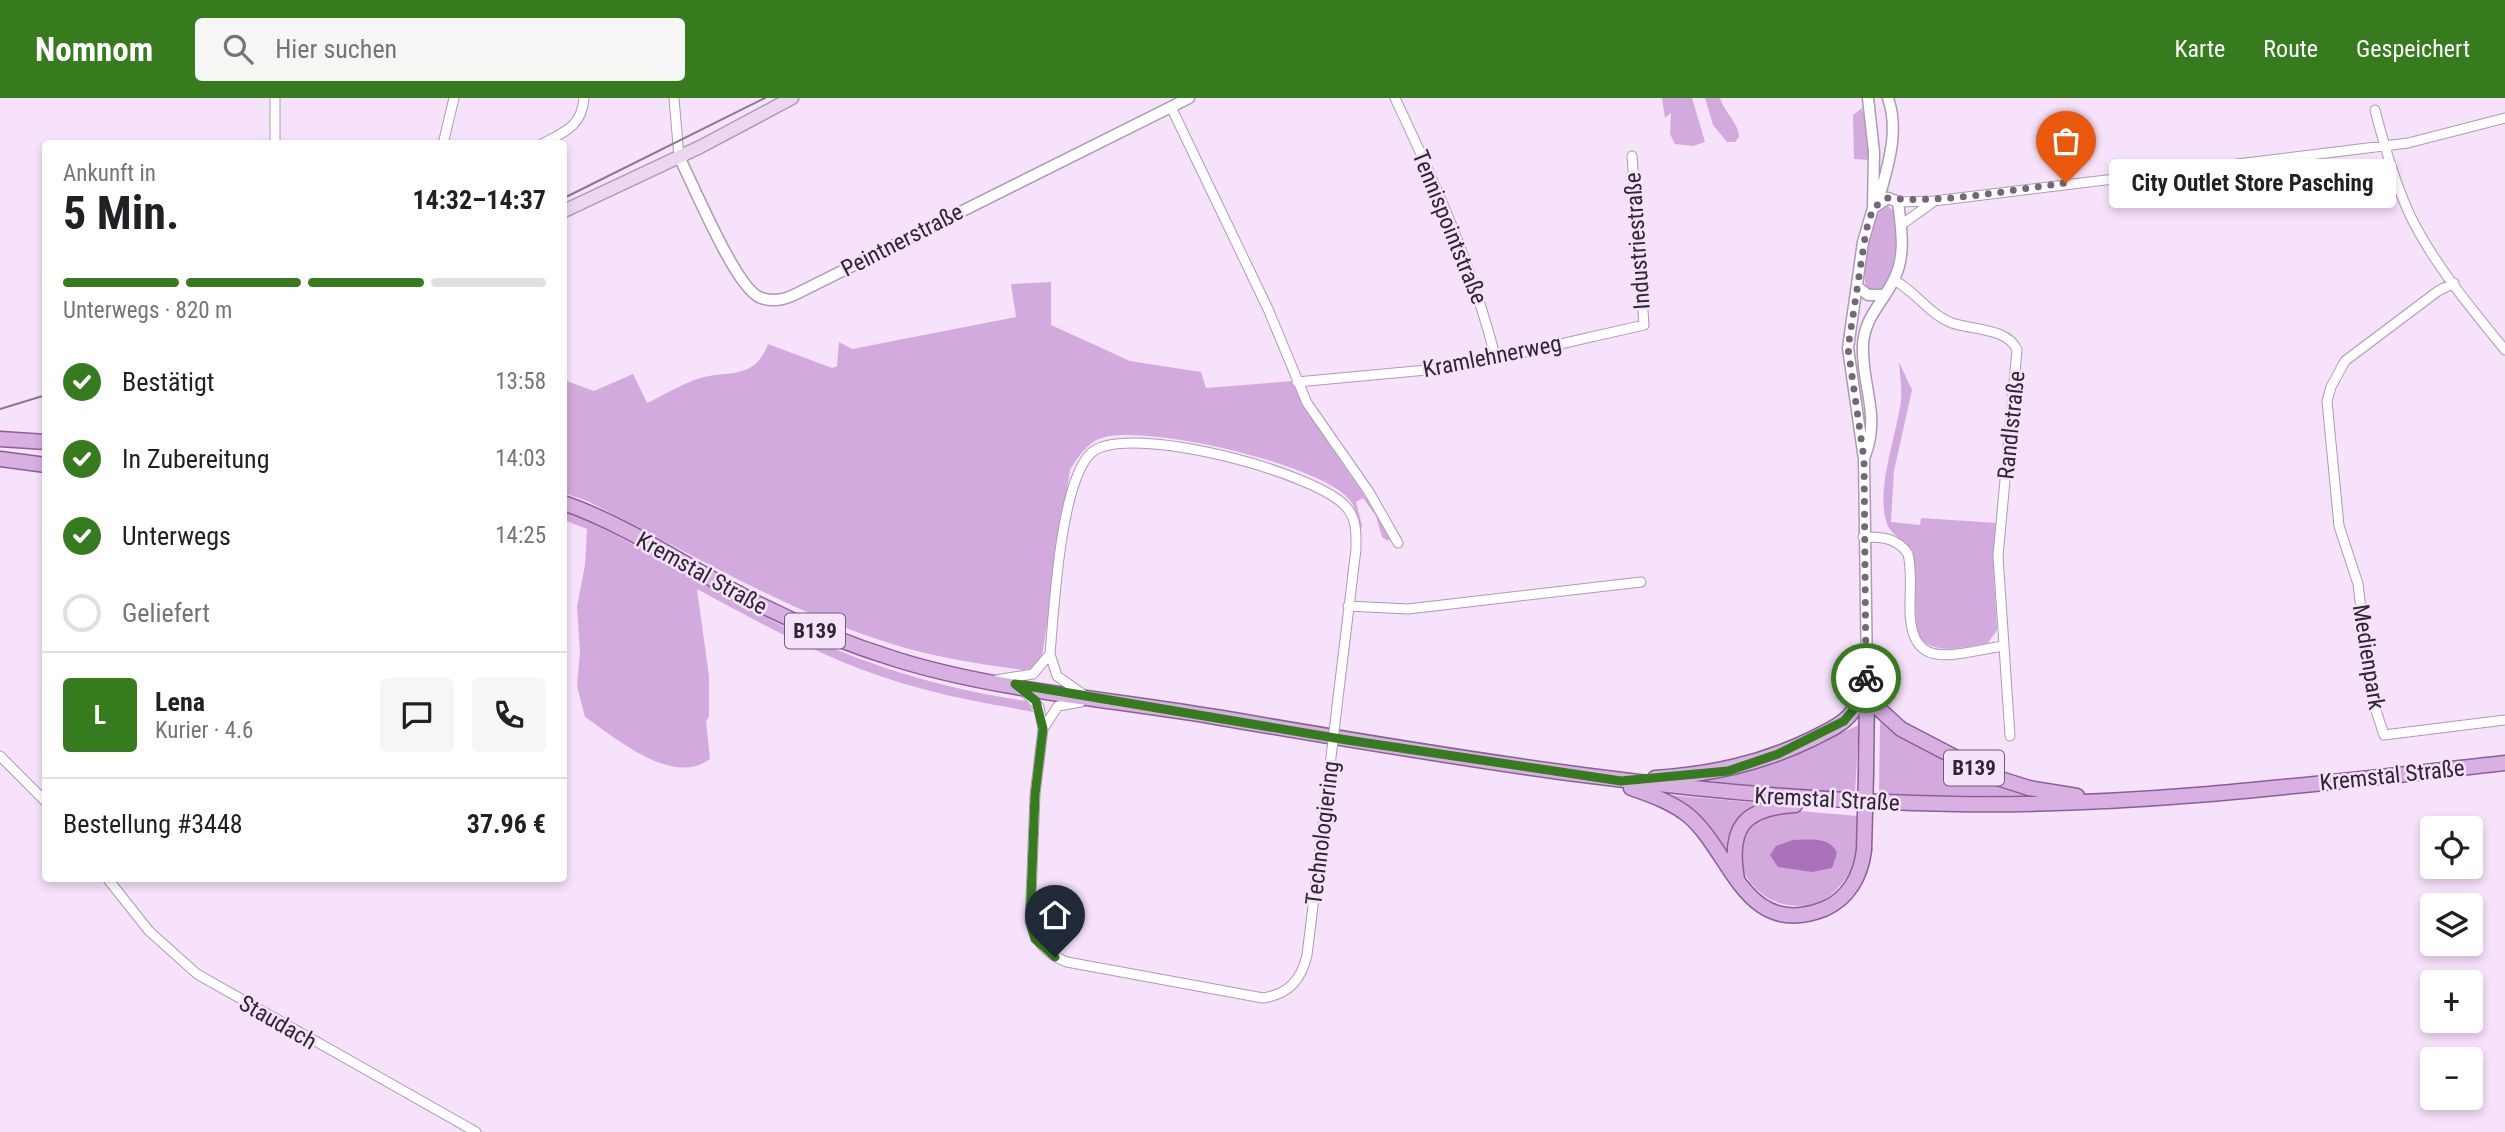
<!DOCTYPE html>
<html lang="de">
<head>
<meta charset="utf-8">
<style>
  :root { --surface:#fff; --page:#f6f6f6; --text:#202124; --muted:#757577; --line:#e0e0e0; --accent:#367c1f }
  body { margin:0; font-family:"Roboto Condensed",sans-serif; background:var(--page); color:var(--text); height:100vh; display:flex; flex-direction:column; font-size:26px; white-space:nowrap }
  * { box-sizing:border-box; margin:0 }
  p { font-size:23px; color:var(--muted) }
  .icon { flex:none; width:38px; height:38px; fill:none; stroke:currentColor; stroke-width:2; stroke-linecap:round; stroke-linejoin:round }
  .map { position:relative; flex:1; overflow:hidden }
  .panel { position:absolute; left:42px; top:42px; width:525px; height:742px; display:flex; flex-direction:column; background:var(--surface); border-radius:7px; box-shadow:0 4px 10px #0003 }
  .panel>* { flex:none }
  .fabs { position:absolute; left:2420px; top:718px; display:grid; gap:14px }
  .fabs a { display:grid; place-items:center; width:63px; height:63px; border-radius:7px; background:var(--surface); box-shadow:0 4px 10px #0003; font-size:35px }
  .pin { position:absolute; display:grid; place-items:center; width:60px; height:60px; color:#fff; margin:-72px -30px; border-radius:50% 50% 50% 0; rotate:-45deg; box-shadow:0 0 7px #0007 }
  .pin .icon { rotate:45deg }
  .courier { position:absolute; display:grid; place-items:center; width:70px; height:70px; margin:-35px; border:5px solid #367c1f; border-radius:50%; background:#fff; color:#222; box-shadow:0 2px 9px #0007 }
  .bubble { position:absolute; height:49px; border-radius:7px; background:var(--surface); box-shadow:0 4px 10px #0003; font-size:23px; font-weight:700; line-height:49px; text-align:center }
  .summary em { font-style:normal; font-weight:700 }
  .summary div { display:flex; flex-direction:column-reverse }
  .summary { display:flex; align-items:center; justify-content:space-between; height:119px; padding:0 21px }
  h1 { font-size:46px; font-weight:700; line-height:52px }
  .bar { display:grid; grid-template-columns:repeat(4,1fr); gap:10px 7px; align-content:center; height:84px; padding:0 21px }
  .bar i { height:9px; border-radius:5px; background:var(--line) }
  .bar .current { background:var(--accent) }
  .bar p { grid-column:span 4 }
  .line { display:flex; align-items:center; gap:18px; padding:0 21px; border-top:2px solid var(--line) }
  .line div { flex:1 }
  .round { display:grid; place-items:center; flex:none; width:74px; height:74px; border-radius:7px; background:var(--page) }
  ol { padding:0 21px; list-style:none }
  li { display:flex; align-items:center; gap:21px; height:77px }
  li p { margin-inline-start:auto }
  li .icon { padding:7px; border-radius:50%; background:var(--accent); color:#fff; stroke-width:4 }
  li:last-child { color:var(--muted) }
  li i { width:38px; height:38px; border:4px solid var(--line); border-radius:50% }
  header { display:flex; align-items:center; gap:42px; box-sizing:border-box; height:98px; padding:0 35px; background:var(--accent); color:#fff }
  header strong { font-size:33px }
  nav { display:flex; gap:38px; margin-inline-start:auto; font-size:24px }
  .search { width:490px; height:63px; background:var(--page); display:flex; align-items:center; gap:18px; box-sizing:border-box; padding:0 24px; border-radius:7px; color:var(--muted); font-size:26px }
  .map>svg:first-child { display:block }
</style>
</head>
<body>
<header>
<strong>Nomnom</strong>
<div class="search"><svg class="icon" aria-label="search" viewBox="0 0 24 24"><circle cx="10" cy="10" r="6"/><path d="M15 15l6 6"/></svg>Hier suchen</div>
<nav><a>Karte</a><a>Route</a><a>Gespeichert</a></nav>
</header>
<div class="map">
<svg width="2505" height="1034" viewBox="0 0 2505 1034">
  <rect width="100%" height="100%" fill="#f7e2fc"/>
  <!-- green -->
  <path fill="#d3aade" d="M1662 0H1692L1705 44 1693 48 1675 46 1670 36 1671 15 1665 20Z
    M1705 0H1720C1724 14 1739 25 1739 39L1735 44H1727L1713 27Z
    M1862 10 1869 40V62L1854 61 1853 17Z
    M1887 107 1894 114C1896 140 1899 169 1881 191L1872 192 1866 188C1860 165 1871 133 1879 111Z
    M1051 184V227L1130 263 1201 274 1206 290 1293 283C1319 339 1360 386 1391 439L1388 443 1382 439 1376 418 1363 400 1356 404 1362 427 1359 439C1358 425 1358 410 1347 399 1313 365 1152 328 1105 339 1088 343 1079 358 1070 372L1042 559 1033 570 1023 572C979 566 934 559 892 546 785 513 687 453 587 403L564 395V282L594 293 633 276 647 305C665 297 689 281 709 278 736 274 756 278 768 246L832 270 837 268 839 244 852 251 1016 219 1011 186Z
    M1899 264 1912 292 1894 373 1891 424 1920 427 1921 420 1998 425 1994 479 1997 532 1988 545C1964 549 1932 560 1916 535L1914 458C1908 443 1891 438 1887 426 1875 393 1897 336 1901 302 1902 290 1900 277 1899 264Z
    M564 413C635 443 698 485 767 520 849 562 935 590 1026 603L1034 614C997 607 959 601 923 591 843 571 769 530 697 491L709 578V619L706 623 710 661C673 689 617 641 585 619L577 588 580 553 577 509 585 467 587 431 564 422Z
    M1880 624 1915 645 2046 698 1879 697Z
    M1859 627 1855 696 1696 682 1730 677 1766 667Z
    M1668 697 1760 705C1736 717 1726 730 1727 758 1713 731 1695 711 1668 697Z
    M1799 713 1857 718C1856 733 1858 751 1853 766 1847 781 1834 799 1818 804 1756 827 1705 741 1767 716 1776 712 1788 713 1799 713Z"/>
  <!-- water -->
  <path fill="#ab72ba" d="M1793 742C1809 742 1830 738 1837 755L1832 770 1812 774 1778 769 1770 757 1776 748Z"/>
  <g fill="none" stroke-linecap="round" stroke-linejoin="round">
    <!-- minor casing -->
    <g stroke="#ad9ab3" stroke-width="11">
      <path id="minor" d="M674 0 679 59
        M1395 0C1437 89 1471 165 1496 261
        M1171 9 1268 211 1307 305 1369 394 1398 445
        M2375 12C2384 47 2394 82 2409 115 2432 164 2471 210 2505 252
        M275 46V0
        M443 46 454 0
        M542 46C565 34 582 28 584 0
        M1898 104 1934 103 2408 45 2505 20
        M1901 127 1933 104
        M1894 182C1915 193 1930 217 1952 225 1972 232 2008 230 2017 252L1998 458 2010 638
        M2454 185 2438 193 2345 263 2331 289 2327 303 2339 428 2358 486 2371 597 2384 637 2505 622
        M1297 284 1459 269 1644 227 1632 58
        M1863 439C1881 439 1897 439 1908 456 1912 472 1910 490 1910 506 1908 577 1953 555 2004 548
        M1348 508 1408 511 1641 484
        M996 582 1033 576 1050 556
        M1023 592 1039 609 1043 631 1035 697 1030 824C1037 845 1046 856 1067 864L1263 900C1288 896 1301 883 1307 857L1328 685
        M1084 597 1057 578 1050 556C1054 511 1060 385 1091 355 1126 323 1320 375 1347 410 1357 422 1356 436 1356 451L1337 608
        M1043 631 1058 608 1081 604
        M0 658 46 704
        M107 780 149 833 197 876 476 1034"/>
    </g>
    <!-- tertiary casing -->
    <g stroke="#ad9ab3" stroke-width="13">
      <path id="tertiary" d="M679 59C694 88 735 188 759 199 772 205 784 202 796 196L1189 0
        M1878 104C1887 70 1900 35 1888 0
        M1857 188 1868 197H1884
        M1865 358C1881 315 1861 288 1863 246 1865 217 1885 203 1895 179 1906 156 1901 128 1898 104L1888 100 1873 110
        M1867 579 1864 361 1848 250 1863 144 1873 110 1874 54 1868 0"/>
    </g>
    <!-- secondary casing -->
    <g stroke="#ad9ab3" stroke-width="15">
      <path id="secondary" d="M564 113 700 49 792 0"/>
    </g>
    <!-- primary casing -->
    <g stroke="#8c5e98" stroke-width="17">
      <path id="primary" d="M0 341 46 344
        M0 361 46 367
        M564 405C623 426 677 462 732 492 785 521 840 544 898 562 998 593 1118 602 1222 620 1465 662 1710 703 1957 706 2140 709 2323 685 2505 665
        M1867 579 1879 611 1901 631 1991 678 2029 690 2077 698
        M1866 676 1867 591
        M1655 680C1712 676 1760 666 1812 641 1825 634 1839 629 1849 618 1859 607 1862 592 1867 579
        M1631 690C1651 697 1672 704 1689 718 1732 755 1745 842 1824 811 1848 801 1861 778 1864 752
        M1737 781C1728 730 1743 710 1795 707"/>
    </g>
    <!-- minor -->
    <use href="#minor" stroke="#fff" stroke-width="9"/>
    <!-- tertiary -->
    <use href="#tertiary" stroke="#fff" stroke-width="10"/>
    <!-- secondary -->
    <use href="#secondary" stroke="#ecd7f1" stroke-width="12"/>
    <!-- primary -->
    <use href="#primary" stroke="#d8b0e2" stroke-width="14"/>
    <!-- tram -->
    <path stroke="#86798a" stroke-width="2" d="M564 100 765 0
      M0 311 46 297"/>
    <!-- minor-bridge casing -->
    <g stroke="#ad9ab3" stroke-width="11" stroke-linecap="butt">
      <path id="minor-bridge" d="M1328 685 1337 608"/>
    </g>
    <!-- primary-bridge casing -->
    <g stroke="#8c5e98" stroke-width="17" stroke-linecap="butt">
      <path id="primary-bridge" d="M1864 752 1866 676"/>
    </g>
    <!-- minor-bridge -->
    <use href="#minor-bridge" stroke="#fff" stroke-width="9"/>
    <!-- primary-bridge -->
    <use href="#primary-bridge" stroke="#d8b0e2" stroke-width="14"/>
  </g>
  <g fill="none" stroke-linecap="round" stroke-linejoin="round">
    <!-- done -->
    <path stroke="#746878" stroke-width="7" stroke-dasharray="0 12.6" d="M1866 580 1864 361 1848 250 1866 133 1873 110 1888 100C1945 106 2007 92 2066 85"/>
    <!-- route -->
    <path stroke="#367c1f" stroke-width="9" d="M1055 859 1035 841 1030 824 1035 697 1043 631 1036 603 1015 586 1347 642 1621 683 1728 673 1778 656 1844 623 1857 607 1866 580"/>
  </g>
  <g text-anchor="middle" stroke-width="5" stroke-linejoin="round" paint-order="stroke">
    <!-- shield labels -->
    <g fill="#f7e2fc" stroke="#6a5f6e" stroke-width="2">
      <rect x="785" y="515.5" width="60" height="35" rx="5"/>
      <rect x="1944" y="652.5" width="60" height="35" rx="5"/>
    </g>
    <g font-size="21" font-weight="bold" fill="#2e2731">
      <text x="815" y="540">B139</text>
      <text x="1974" y="677">B139</text>
    </g>
    <!-- street labels -->
    <g font-size="23" fill="#2e2731" stroke="#f7e2fc">
      <text transform="translate(1450 129) rotate(68)" y="8">Tennispointstraße</text>
      <text transform="translate(902 142) rotate(-27)" y="8">Peintnerstraße</text>
      <text transform="translate(1637 143) rotate(-94)" y="8">Industriestraße</text>
      <text transform="translate(1492 258) rotate(-11)" y="8">Kramlehnerweg</text>
      <text transform="translate(2011 327) rotate(-84)" y="8">Randlstraße</text>
      <text transform="translate(702 475) rotate(29)" y="8">Kremstal Straße</text>
      <text transform="translate(2369 559) rotate(81)" y="8">Medienpark</text>
      <text transform="translate(2392 677) rotate(-6)" y="8">Kremstal Straße</text>
      <text transform="translate(1827 701) rotate(3)" y="8">Kremstal Straße</text>
      <text transform="translate(1322 735) rotate(-83)" y="8">Technologiering</text>
      <text transform="translate(278 924) rotate(30)" y="8">Staudach</text>
    </g>
  </g>
</svg>
<div class="fabs">
<a><svg class="icon" aria-label="locate" viewBox="0 0 24 24"><circle cx="12" cy="12" r="6"/><path d="M12 2v4M12 18v4M2 12h4M18 12h4"/></svg></a>
<a><svg class="icon" aria-label="layers" viewBox="0 0 24 24"><path d="M12 4l9 5-9 5-9-5zM3 14l9 5 9-5"/></svg></a>
<a>+</a>
<a>−</a>
</div>
<div class="pin" style="left:2066px;top:85px;background:#ea580c"><svg class="icon" aria-label="bag" viewBox="0 0 24 24"><path d="M5 8h14l-1 12H6zM9 8a3 3 0 0 1 6 0"/></svg></div>
<div class="pin" style="left:1055px;top:859px;background:#1f2937"><svg class="icon" aria-label="home" viewBox="0 0 24 24"><path d="M3 11l9-7 9 7M6 9v11h12V9"/></svg></div>
<div class="courier" style="left:1866px;top:580px"><svg class="icon" aria-label="bike" viewBox="0 0 24 24"><circle cx="6" cy="16" r="4"/><circle cx="18" cy="16" r="4"/><path d="M6 16l4-8h5l3 8M10 8l3 8H6M13 5h3"/></svg></div>
<div class="bubble" style="left:2109px;top:61px;width:287px">City Outlet Store Pasching</div>
<section class="panel">
<div class="summary"><div><h1>5 Min.</h1><p>Ankunft in</p></div><em>14:32–14:37</em></div>
<div class="bar"><i class="current"></i><i class="current"></i><i class="current"></i><i></i><p>Unterwegs · 820 m</p></div>
<ol>
<li><svg class="icon" aria-label="check" viewBox="0 0 24 24"><path d="M5 12l5 5 9-10"/></svg>Bestätigt<p>13:58</p></li>
<li><svg class="icon" aria-label="check" viewBox="0 0 24 24"><path d="M5 12l5 5 9-10"/></svg>In Zubereitung<p>14:03</p></li>
<li><svg class="icon" aria-label="check" viewBox="0 0 24 24"><path d="M5 12l5 5 9-10"/></svg>Unterwegs<p>14:25</p></li>
<li><i></i>Geliefert</li>
</ol>
<div class="line" style="height:126px"><b class="round" style="background:var(--accent);color:#fff">L</b><div><b>Lena</b><p>Kurier · 4.6</p></div><a class="round"><svg class="icon" aria-label="chat" viewBox="0 0 24 24"><path d="M4 5h16v11H9l-5 4z"/></svg></a><a class="round"><svg class="icon" aria-label="phone" viewBox="0 0 24 24"><path d="M5 4h4l2 5-3 2q2 4 5 5l2-3 5 2v4C11 20 4 13 5 4z"/></svg></a></div>
<div class="line" style="height:91px"><div>Bestellung #3448</div><b>37.96 €</b></div>
</section>
</div>
</body>
</html>
